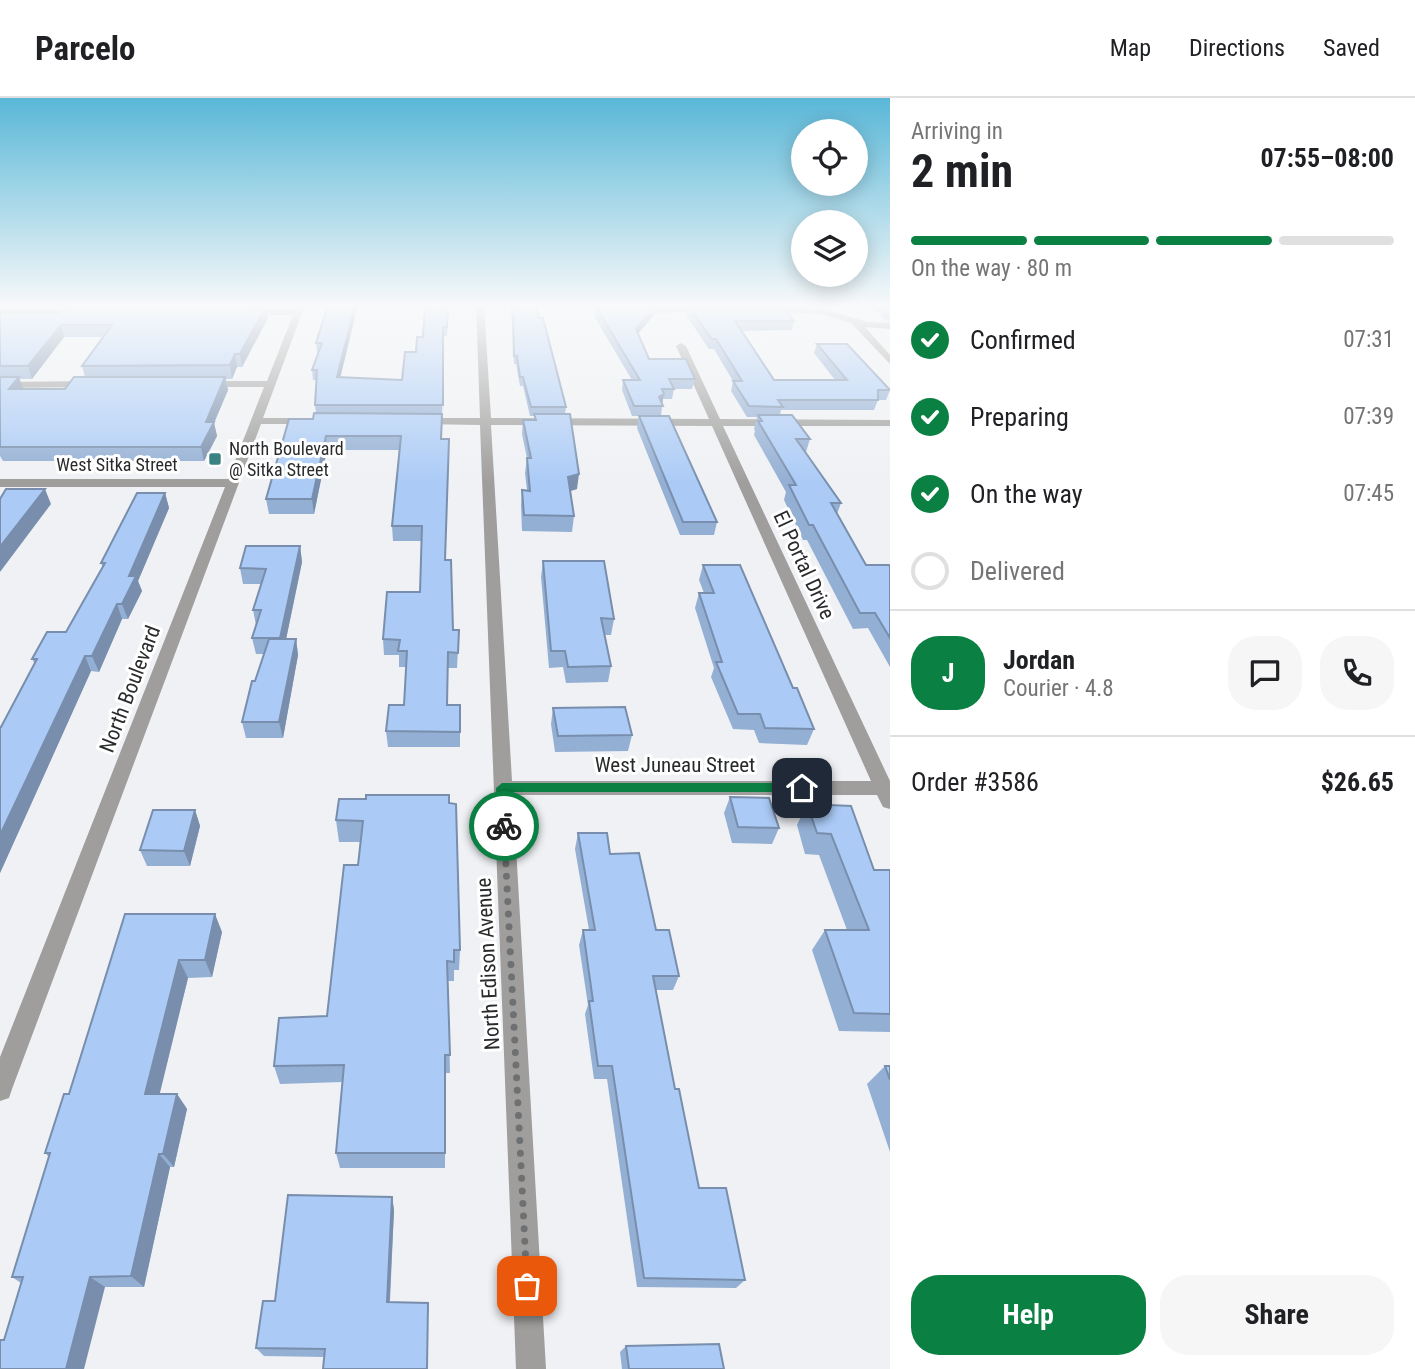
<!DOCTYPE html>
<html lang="en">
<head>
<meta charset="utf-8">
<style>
  :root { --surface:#fff; --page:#f6f6f6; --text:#202124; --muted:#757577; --line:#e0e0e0; --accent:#0b8043 }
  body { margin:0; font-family:"Roboto Condensed",sans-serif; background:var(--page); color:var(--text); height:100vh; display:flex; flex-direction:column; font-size:26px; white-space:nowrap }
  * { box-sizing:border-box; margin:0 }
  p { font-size:23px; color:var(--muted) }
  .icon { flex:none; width:38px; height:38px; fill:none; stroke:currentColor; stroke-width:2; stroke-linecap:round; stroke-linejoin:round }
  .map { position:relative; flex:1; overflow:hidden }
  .sheet { display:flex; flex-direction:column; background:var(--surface); width:525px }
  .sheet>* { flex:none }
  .fabs { position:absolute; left:791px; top:21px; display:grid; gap:14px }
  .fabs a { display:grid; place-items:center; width:77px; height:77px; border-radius:50%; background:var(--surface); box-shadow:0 4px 18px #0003; font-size:35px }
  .pin { position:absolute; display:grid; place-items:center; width:60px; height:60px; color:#fff; margin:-30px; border-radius:14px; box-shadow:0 4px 10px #0006 }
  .courier { position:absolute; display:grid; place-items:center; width:70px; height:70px; margin:-35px; border:5px solid #0b8043; border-radius:50%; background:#fff; color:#222; box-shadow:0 2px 9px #0007 }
  .headline em { font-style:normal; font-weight:700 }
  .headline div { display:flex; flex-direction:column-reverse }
  .headline { display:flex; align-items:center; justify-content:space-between; height:119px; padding:0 21px }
  h1 { font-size:46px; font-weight:700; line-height:52px }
  .bar { display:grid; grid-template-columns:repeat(4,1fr); gap:10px 7px; align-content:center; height:84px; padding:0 21px }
  .bar i { height:9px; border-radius:5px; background:var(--line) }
  .bar .current { background:var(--accent) }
  .bar p { grid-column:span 4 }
  .line { display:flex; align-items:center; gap:18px; padding:0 21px; border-top:2px solid var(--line) }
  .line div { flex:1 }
  .round { display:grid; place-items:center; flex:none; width:74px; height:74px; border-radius:28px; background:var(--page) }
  ol { padding:0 21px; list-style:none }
  li { display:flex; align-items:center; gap:21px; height:77px }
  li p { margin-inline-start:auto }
  li .icon { padding:7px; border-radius:50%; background:var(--accent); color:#fff; stroke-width:4 }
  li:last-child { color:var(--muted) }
  li i { width:38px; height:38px; border:4px solid var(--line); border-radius:50% }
  .action { display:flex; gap:14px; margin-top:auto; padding:14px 21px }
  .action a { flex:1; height:80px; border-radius:28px; background:var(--accent); color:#fff; font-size:28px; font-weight:700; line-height:80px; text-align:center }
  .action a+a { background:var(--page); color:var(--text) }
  header { display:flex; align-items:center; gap:42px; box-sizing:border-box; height:98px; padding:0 35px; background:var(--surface); border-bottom:2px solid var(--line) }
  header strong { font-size:33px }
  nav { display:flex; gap:38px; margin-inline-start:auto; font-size:24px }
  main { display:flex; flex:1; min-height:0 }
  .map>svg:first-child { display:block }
</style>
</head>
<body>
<header>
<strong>Parcelo</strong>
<nav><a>Map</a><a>Directions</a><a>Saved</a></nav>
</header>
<main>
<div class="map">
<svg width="890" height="1271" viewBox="0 0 890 1271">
  <rect width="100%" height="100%" fill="#eff1f4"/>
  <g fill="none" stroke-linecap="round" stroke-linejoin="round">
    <!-- minor -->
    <path fill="#9f9e9d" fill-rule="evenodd" d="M297 207H305L263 320H313L319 323 313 326H261L12 991 9 1000 0 1003V959L225 389H0V381H228L264 289H205L200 286 205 283H267L293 217H246L242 214 246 211H295Z
      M476 207H484L491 320 709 321 676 248 681 245 686 248 720 321 890 322V328H723L890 683V711L883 709 877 697H513L546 1271H516L480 327 421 326 415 323 421 320H480ZM491 327 712 328 871 683H512Z
      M708 209 712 212 711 214 645 215 641 212 645 209Z
      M761 209 822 210 867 224 890 225V231L865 229 890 257V266L851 225 821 216 758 214 757 212Z
      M0 211H81L85 214 81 217H0Z
      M0 284 93 283 98 286 93 289 0 290Z"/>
  </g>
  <!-- wall -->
  <path fill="#93afd4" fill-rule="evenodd" d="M0 207H12L11 208 0 209Z
    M79 207H273L272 208H266L268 220 242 269H237L232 281H226L228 292 214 325 217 338 204 363H3L0 358V215H59ZM64 239H103L82 268 85 279 65 291H23L19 281H32Z
    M328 207 340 279 402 282 423 239 449 207 447 238H443L442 341 446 462 453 532H459L457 570H448L447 607H460V649H388L386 633 404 607 406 569H399V557H384L383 541 420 494 422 443H393L392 428 399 352H327L314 416H269L266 401 316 315 315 307 317 282H313L312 272 318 255H317L316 245Z
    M510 207H536L539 220 566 309 565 316 577 391 570 393 574 418 572 434 522 433 521 407 522 392H527L525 375 527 360 522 336 523 322H534V318H530L523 288H520L516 266H514L513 229Z
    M870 207H890V223L885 222Z
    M656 208 654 217 638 236 649 261 695 281 692 291H674L672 301H663L661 318 717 424 714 437H680L637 330 639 318H632L622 292 623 282H632L594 218 596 209Z
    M688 208 794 223 792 232 741 233 774 282H835L814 255 817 246 890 292 886 302H878L874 312H781L780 317 810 341 806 354 841 405 837 416 866 467 890 469V569L868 530 853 531 807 442H803L784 402 786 394 754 337 755 333 754 331 757 319H747L731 293 733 283 714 251H709L686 217Z
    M165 395 169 410 138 483 142 493 128 521H122L99 574 91 573 0 775V629H1L35 566 32 561 66 534 103 470 101 465Z
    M300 448 302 464 286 541H296L298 557 283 640H246L242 624 264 556H256L252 540 256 527 253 512 261 486H243L240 470Z
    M543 463 614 521 611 537H604L611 568 608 584 566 585 563 569 549 570 541 479Z
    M703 467 793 590 814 631 807 647 759 645 754 632 733 631 711 579 714 570 695 510 699 495H704L699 482Z
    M553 610 632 637 628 653 555 654 551 626Z
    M730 699 779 730 772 746 732 745 724 715Z
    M366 701 460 852 459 872H454V883H448L450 975H445V1070H340L336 1055 343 984 280 986 274 968 327 918 358 767 360 744H339L336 722Z
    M807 706 874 772H890V934L839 933 812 852 825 832H847L819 757 805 756 797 727Z
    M195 712 200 728 190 768H147L140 752Z
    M578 735 610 756 656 832 679 878 673 892H656L675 991 699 1090 745 1182 736 1190 637 1189 607 981H594L585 916 588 907 579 847 583 832H589L575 751Z
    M125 816 222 834 212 879 188 880 159 996H177L187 1011 174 1069H170L144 1189H105L21 1185 12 1179 49 1059 45 1055 69 996Z
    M885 968H890V1054L867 986Z
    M392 1099 394 1112 390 1204 428 1205 429 1214 324 1259 264 1258 256 1250 275 1203Z
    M626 1248 724 1271H622L620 1254Z"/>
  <!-- shaded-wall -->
  <path fill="#788eac" d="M355 207H358L338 289 337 279Z
    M266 208 268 220 242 269 240 256Z
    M656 208 654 217 634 240 636 231Z
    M61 227 64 239 32 281 28 268Z
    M235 256 237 269 232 281 230 267Z
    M19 279 24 293 9 291Z
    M225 279 228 292 214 325 217 338 204 363 201 349 206 324Z
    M664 296 662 306 659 299Z
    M326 338 327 352 314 416 312 401Z
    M579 376 577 391 567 394 568 379Z
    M45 391 51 406 0 474V449Z
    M165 395 169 410 138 483 142 493 128 521 122 506 129 478Z
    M300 448 302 464 283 556 280 540Z
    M117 506 122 521 99 574 92 558Z
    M296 541 298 557 283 640 279 624Z
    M85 558 91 573 0 775V737Z
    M195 712 200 728 190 768 184 753Z
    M215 816 222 834 212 879 205 862Z
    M179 862 188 880 156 1011 145 996Z
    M177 996 187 1011 174 1069 163 1056Z
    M159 1056 170 1069 144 1189 131 1178Z
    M392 1099 394 1112 389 1214 387 1204Z
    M90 1179 105 1189 84 1271H66Z
    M428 1205V1271H427Z"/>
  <!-- building -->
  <path fill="#abcbf6" stroke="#788eac" stroke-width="2" d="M328 207H355L337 279 402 282 405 254H416L417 239H423L425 207H448L447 229H443V307H315L317 272H312L322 245H316Z
    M511 207H536L539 220H543L566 309H531L523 279H520L517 258H514L513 221Z
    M605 207 656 208 636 231 649 261H686L695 281H669L674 291H662L664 296 659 299 663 308H634L623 282H640L596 209Z
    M66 208H266L240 256H235L230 267 82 268 112 227H61L28 268H0V215H59Z
    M688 208 782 209 794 223H735L774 282H847L817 246H847L890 292H878V302H778L783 309 749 308 733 283H742L716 241H712Z
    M0 279H19L9 291H65L74 279H225L206 324H214L201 349H0Z
    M314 315 442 316 441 341H449L445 462H451L453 532H459L458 555 448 554 447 607H460V634L386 633 389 607H404L407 553H398L400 542 383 541 387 494H420L422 428H392L401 338H326L312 401H266L289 321H313Z
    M534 316H570L579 376 568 379 574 418 524 417 522 392 530 393 527 360H531L523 322H536Z
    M758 317H792L810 341H796L841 405H831L866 467H889L890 469V540L875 515H860L813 427H809L789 387H796L758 323H762Z
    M639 318H669L717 424H683Z
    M6 391H45L0 449V401Z
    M137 395H165L129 478H136L122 506H117L92 558H85L0 737V629H1L37 561H32L47 534H66L105 465H101Z
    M246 448H300L280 540H252L261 512H253L266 471 240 470Z
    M543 463H604L614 521 601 520 611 568 568 569 565 553H551Z
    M703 467H740L793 590H797L814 631 765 630 760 616H738L716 564H722L699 495H714Z
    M269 541H296L279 624H242L252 583H255Z
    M625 609 632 637 558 638 553 610Z
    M366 697H449V705L456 706 460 852H454V864L447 863 450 957H445V1055H336L344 967 274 968 279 920 327 918 344 767H358L363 723 336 722 339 701H366Z
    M730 699 769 700 779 730 738 729Z
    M807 706 851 708 874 772H890V916L854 915 825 832H869L831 736 817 735Z
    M153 712H195L184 753 140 752Z
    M578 735H607L610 756 639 755 656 832H669L679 878H653L675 991H679L699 1090H726L745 1182 644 1180 612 968H598L589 903H593L583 832H595Z
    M125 816H215L205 862H179L145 996H177L163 1056H159L131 1178 90 1179 66 1271H0V1242H4L23 1179H12L50 1055H45L64 996H69Z
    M885 968H890V982Z
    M288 1097 392 1099 387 1204 428 1205 427 1271H323L325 1251 256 1250 263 1203H275Z
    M719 1246 724 1271H629L626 1248Z"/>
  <!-- sky -->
  <linearGradient id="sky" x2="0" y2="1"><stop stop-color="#59b7d7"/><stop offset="0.54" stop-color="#f8f9fa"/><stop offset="1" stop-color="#f8f9fa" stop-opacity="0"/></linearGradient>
  <rect width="890" height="385" fill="url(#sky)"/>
  <!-- route -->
  <path fill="#0b8043" d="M502 685H802L808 690 802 694H509L511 728 504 733 498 728 496 690Z"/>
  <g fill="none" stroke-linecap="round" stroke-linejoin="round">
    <!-- done -->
    <path stroke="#6e7071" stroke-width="7" stroke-dasharray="0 12.6" d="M504 728 527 1188"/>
  </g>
  <!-- markers -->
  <rect fill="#3b8382" stroke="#fff" stroke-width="2.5" x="208" y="354" width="14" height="14" rx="3.5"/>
  <g text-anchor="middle" stroke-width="6" stroke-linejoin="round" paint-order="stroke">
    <!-- far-poi labels -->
    <g font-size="18" fill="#292a2b" stroke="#fff" text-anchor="start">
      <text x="229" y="357">North Boulevard<tspan x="229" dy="21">@ Sitka Street</tspan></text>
    </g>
    <!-- far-street labels -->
    <g font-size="18" fill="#292a2b" stroke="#fff">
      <text x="117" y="373">West Sitka Street</text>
    </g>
    <!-- street labels -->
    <g font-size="21" fill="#292a2b" stroke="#fff">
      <text transform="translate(804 467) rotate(65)" y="7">El Portal Drive</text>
      <text transform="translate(130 591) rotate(-69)" y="7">North Boulevard</text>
      <text x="675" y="674">West Juneau Street</text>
      <text transform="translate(488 866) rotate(-93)" y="7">North Edison Avenue</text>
    </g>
  </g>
</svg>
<div class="fabs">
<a><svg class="icon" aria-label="locate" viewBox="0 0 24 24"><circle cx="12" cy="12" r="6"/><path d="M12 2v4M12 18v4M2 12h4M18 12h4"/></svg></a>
<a><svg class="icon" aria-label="layers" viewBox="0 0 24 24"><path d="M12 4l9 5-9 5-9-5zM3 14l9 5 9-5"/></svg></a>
</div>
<div class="pin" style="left:527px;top:1188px;background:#ea580c"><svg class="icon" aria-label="bag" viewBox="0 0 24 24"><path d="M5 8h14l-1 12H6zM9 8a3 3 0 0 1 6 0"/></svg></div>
<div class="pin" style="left:802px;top:690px;background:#1f2937"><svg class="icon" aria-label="home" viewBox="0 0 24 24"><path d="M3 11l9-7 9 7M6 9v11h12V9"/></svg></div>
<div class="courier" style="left:504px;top:728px"><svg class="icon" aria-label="bike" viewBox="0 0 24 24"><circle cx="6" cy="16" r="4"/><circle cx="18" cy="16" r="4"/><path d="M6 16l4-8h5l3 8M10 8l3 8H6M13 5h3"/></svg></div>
</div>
<section class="sheet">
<div class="headline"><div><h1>2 min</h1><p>Arriving in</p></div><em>07:55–08:00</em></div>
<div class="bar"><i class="current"></i><i class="current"></i><i class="current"></i><i></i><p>On the way · 80 m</p></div>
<ol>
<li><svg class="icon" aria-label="check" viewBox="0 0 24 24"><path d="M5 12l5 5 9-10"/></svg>Confirmed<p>07:31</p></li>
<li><svg class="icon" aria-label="check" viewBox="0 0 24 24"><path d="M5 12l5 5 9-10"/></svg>Preparing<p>07:39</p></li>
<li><svg class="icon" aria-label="check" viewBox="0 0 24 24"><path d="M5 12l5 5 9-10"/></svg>On the way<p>07:45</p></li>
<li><i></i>Delivered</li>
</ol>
<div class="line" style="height:126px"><b class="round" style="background:var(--accent);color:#fff">J</b><div><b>Jordan</b><p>Courier · 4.8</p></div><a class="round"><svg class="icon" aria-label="chat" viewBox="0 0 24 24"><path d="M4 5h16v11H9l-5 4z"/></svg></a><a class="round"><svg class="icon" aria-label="phone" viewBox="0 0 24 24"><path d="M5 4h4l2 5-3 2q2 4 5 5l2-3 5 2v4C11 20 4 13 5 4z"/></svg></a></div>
<div class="line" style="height:91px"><div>Order #3586</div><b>$26.65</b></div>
<div class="action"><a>Help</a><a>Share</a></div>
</section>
</main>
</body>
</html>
